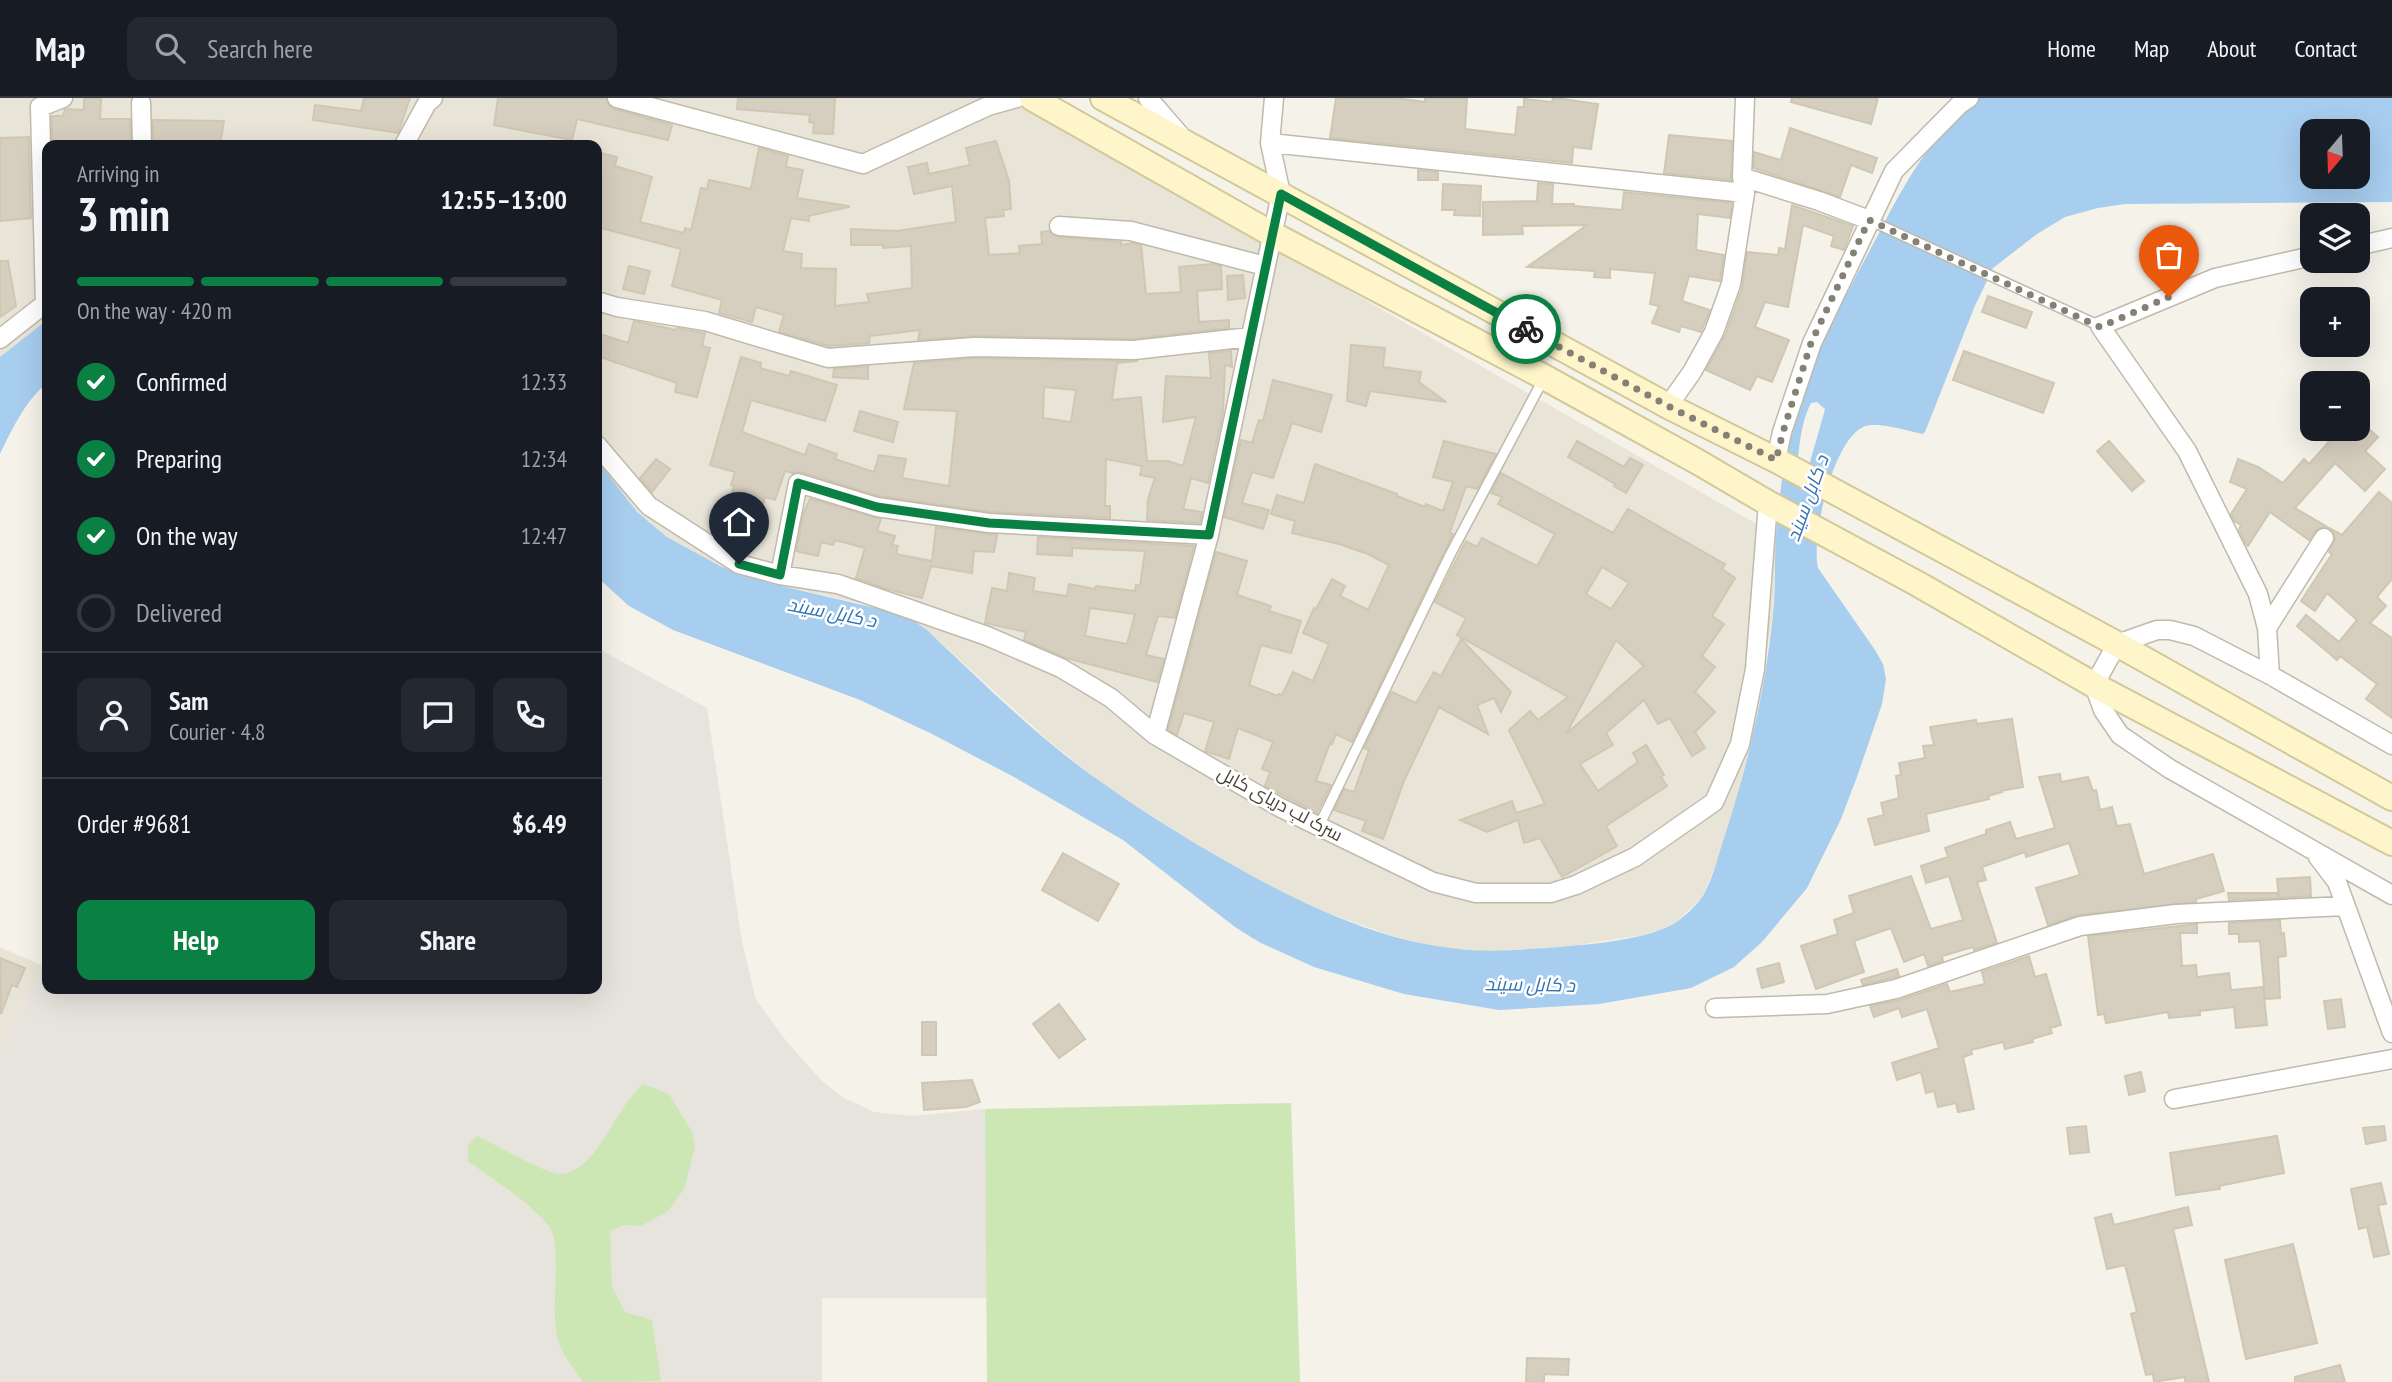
<!DOCTYPE html>
<html lang="en">
<head>
<meta charset="utf-8">
<style>
  :root { --surface:#171b24; --page:#242831; --text:#f1f3f6; --muted:#9ea1a6; --line:#363941; --accent:#0b8043 }
  body { margin:0; font-family:"PT Sans Narrow",Cairo,sans-serif; background:var(--page); color:var(--text); height:100vh; display:flex; flex-direction:column; font-size:26px; white-space:nowrap }
  * { box-sizing:border-box; margin:0 }
  p { font-size:23px; color:var(--muted) }
  .icon { flex:none; width:38px; height:38px; fill:none; stroke:currentColor; stroke-width:2; stroke-linecap:round; stroke-linejoin:round }
  .map { position:relative; flex:1; overflow:hidden }
  .details { position:absolute; left:42px; top:42px; width:560px; height:854px; display:flex; flex-direction:column; background:var(--surface); border-radius:14px; box-shadow:0 7px 28px #0002 }
  .details>* { flex:none }
  .needle { width:46px; rotate:199deg }
  .tools { position:absolute; left:2300px; top:21px; display:grid; gap:14px }
  .tools a { display:grid; place-items:center; width:70px; height:70px; border-radius:14px; background:var(--surface); box-shadow:0 7px 28px #0002; font-size:35px }
  .pin { position:absolute; display:grid; place-items:center; width:60px; height:60px; color:#fff; margin:-72px -30px; border-radius:50% 50% 50% 0; rotate:-45deg; box-shadow:0 0 7px #0007 }
  .pin .icon { rotate:45deg }
  .courier { position:absolute; display:grid; place-items:center; width:70px; height:70px; margin:-35px; border:5px solid #0b8043; border-radius:50%; background:#fff; color:#222; box-shadow:0 2px 9px #0007 }
  .head em { font-style:normal; font-weight:700 }
  .head div { display:flex; flex-direction:column-reverse }
  .head { display:flex; align-items:center; justify-content:space-between; height:119px; padding:0 35px }
  h1 { font-size:46px; font-weight:700; line-height:52px }
  .bar { display:grid; grid-template-columns:repeat(4,1fr); gap:10px 7px; align-content:center; height:84px; padding:0 35px }
  .bar i { height:9px; border-radius:5px; background:var(--line) }
  .bar .selected { background:var(--accent) }
  .bar p { grid-column:span 4 }
  .line { display:flex; align-items:center; gap:18px; padding:0 35px; border-top:2px solid var(--line) }
  .line div { flex:1 }
  .round { display:grid; place-items:center; flex:none; width:74px; height:74px; border-radius:14px; background:var(--page) }
  ol { padding:0 35px; list-style:none }
  li { display:flex; align-items:center; gap:21px; height:77px }
  li p { margin-inline-start:auto }
  li .icon { padding:7px; border-radius:50%; background:var(--accent); color:#fff; stroke-width:4 }
  li:last-child { color:var(--muted) }
  li i { width:38px; height:38px; border:4px solid var(--line); border-radius:50% }
  .action { display:flex; gap:14px; margin-top:auto; padding:14px 35px }
  .action a { flex:1; height:80px; border-radius:14px; background:var(--accent); color:#fff; font-size:28px; font-weight:700; line-height:80px; text-align:center }
  .action a+a { background:var(--page); color:var(--text) }
  header { display:flex; align-items:center; gap:42px; box-sizing:border-box; height:98px; padding:0 35px; background:var(--surface); border-bottom:2px solid var(--line) }
  header strong { font-size:33px }
  nav { display:flex; gap:38px; margin-inline-start:auto; font-size:24px }
  .search { width:490px; height:63px; background:var(--page); display:flex; align-items:center; gap:18px; box-sizing:border-box; padding:0 24px; border-radius:14px; color:var(--muted); font-size:26px }
  .map>svg:first-child { display:block }
</style>
</head>
<body>
<header>
<strong>Map</strong>
<div class="search"><svg class="icon" aria-label="search" viewBox="0 0 24 24"><circle cx="10" cy="10" r="6"/><path d="M15 15l6 6"/></svg>Search here</div>
<nav><a>Home</a><a>Map</a><a>About</a><a>Contact</a></nav>
</header>
<div class="map">
<svg width="2392" height="1284" viewBox="0 0 2392 1284">
  <rect width="100%" height="100%" fill="#f4f2e9"/>
  <!-- residential -->
  <path fill="#e8e4d7" d="M0 0H1012L1776 437 1773 516 1754 632 1734 712 1716 767 1702 800 1675 825 1660 832 1637 838 1571 848 1485 854 1432 848 1387 836 1311 809 1263 785 1187 740 1110 691 1050 644 927 532 883 510 769 485 720 468 667 439 637 414 597 362V47H47V222L0 259Z
    M0 849 44 868 0 955Z"/>
  <!-- industrial -->
  <path fill="#e7e3dd" d="M597 550 707 610 742 844 756 902 787 944 821 982 842 999 874 1014 912 1018 985 1011 987 1200H822V1284H0V955L47 862V891H597Z"/>
  <!-- green -->
  <path fill="#cce7b3" d="M643 986 669 996 692 1034 695 1049 684 1091 668 1113 641 1128 624 1127 610 1133 612 1189 625 1214 652 1222 661 1283 583 1284C575 1272 565 1260 560 1248 547 1217 565 1148 548 1127 527 1101 494 1083 468 1063V1048L477 1038C493 1045 546 1077 561 1076 580 1075 596 1054 605 1039 617 1020 627 1001 643 986Z
    M1291 1005 1300 1284H987L985 1011Z"/>
  <!-- water -->
  <path fill="#a7cdef" fill-rule="evenodd" d="M1979 0H2392V104L2125 106 2098 110 2065 119 2037 136 1993 170 1974 210 1925 334 1922 336C1908 333 1875 323 1863 329 1832 344 1811 440 1818 470L1875 552 1883 566 1886 581 1882 606 1858 676 1841 721 1807 790 1762 844 1734 869 1691 890 1599 906 1499 912 1404 896 1314 869 1259 844 1235 829 1123 742 1014 679 932 636 860 602 673 532 629 508 597 479V362L637 414 667 439 720 468 769 485 905 517 927 532C967 570 1007 609 1050 645 1100 686 1154 721 1210 754 1302 808 1405 860 1515 852 1556 849 1646 846 1678 823 1687 816 1697 807 1703 798 1713 780 1718 759 1724 740 1748 668 1765 592 1773 517 1776 490 1774 464 1776 437 1779 403 1783 367 1790 333 1792 318 1799 305 1804 291 1823 236 1853 185 1880 133 1902 90 1938 25 1979 0ZM2312 33H2357V79H2312ZM1817 304 1825 311 1824 315 1804 385 1796 381C1799 357 1799 328 1811 305Z
    M47 222V285C26 302 12 331 0 356V259Z"/>
  <!-- building -->
  <path fill="#d6cebf" stroke="#d0c7b2" stroke-width="2" fill-rule="evenodd" d="M84 0H101L100 21H130L131 47H52V18H63L65 11 84 12Z
    M364 0H410L398 35 313 22 315 7 361 13Z
    M498 0H606L609 7 614 11 672 27 668 42 577 21 572 42 494 27Z
    M738 0H835L833 36 813 35 814 25 809 24 810 17 737 11Z
    M1336 0H1396L1425 4V0H1467L1465 31 1515 37 1518 9H1524V1L1552 4 1553 0H1556L1598 6 1591 51 1573 49 1572 65 1330 40Z
    M1792 0H1878L1871 26 1791 4Z
    M153 22 224 23 220 47H153Z
    M1790 30 1877 60 1872 75 1851 67 1840 99 1754 70V54L1781 62Z
    M1669 37 1732 43 1731 82 1664 75Z
    M29 39 31 120 0 123V40Z
    M996 43 1009 83 1011 111 1003 112 1004 118 985 120 989 157 1020 155 1019 148 1042 146 1041 134 1049 133 1058 139 1121 144V147L1133 145 1141 147 1146 196 1181 194 1179 169 1214 166 1221 168 1222 191 1197 193 1199 224 1229 222V230L1133 241 974 238 918 242 920 232 870 238 869 245 829 248 779 234 784 217 756 209 752 224 719 215 722 202 672 188 681 151 597 129V54L617 59 615 68 652 79 640 124 684 135 685 130 691 132 701 90 707 91 709 82 751 91 759 50 788 58 786 69 803 72 797 100 849 108V109L808 118 809 123 791 120 783 153 802 156 801 170 836 171 835 208 869 204 867 196 912 190 911 148 883 150V147H851V131L897 133 956 124 952 88 914 96 908 69 927 65 929 76 970 67 966 50Z
    M1418 72 1438 74V82H1418Z
    M1538 85 1553 86 1552 106H1574V108L1622 112 1624 94 1732 105 1730 120 1698 116 1696 152 1724 157 1720 183 1689 178 1682 203 1710 212 1701 234 1681 228 1679 234 1652 225 1659 208 1650 206 1655 175 1610 171V180L1594 179 1595 173 1527 169 1587 127 1522 128 1523 136 1483 137V104L1537 103Z
    M1443 86 1481 88 1480 118 1454 117 1455 112H1442Z
    M1792 107 1853 128 1844 152 1831 148 1834 138 1803 127 1788 209 1765 204 1755 229 1789 242 1772 284 1757 278 1750 292 1706 272 1725 238 1742 190 1747 154 1778 157 1779 150 1785 151Z
    M0 163H8L16 208 0 219Z
    M629 168 650 173 644 196 623 191Z
    M1243 177 1245 200 1228 202 1227 178Z
    M1988 198 2032 214 2026 230 1982 214Z
    M634 223 676 232 677 230 705 235 702 248 710 250 697 299 675 294 677 285 597 258V235L628 245Z
    M1351 247 1385 250 1383 269 1421 274 1419 284 1446 304 1370 293 1366 308 1347 303Z
    M1231 253 1232 269 1225 267 1223 314 1208 385 1191 380 1183 411 1202 414 1200 425 1147 422 1148 401 1155 380 1140 377 1142 368 1106 361 1105 408H1110V420L990 414 879 398 801 374 793 375 785 373 775 402 765 399 752 447 720 438 734 388 731 387 735 374 710 367 741 259 761 265 760 270 789 278 791 273 837 287 825 323 751 302 742 334 805 357 809 346 837 356 835 361 874 374 879 357 906 361 902 380 949 388 957 313 904 311 914 265 974 260 1138 263 1117 265 1112 302 1141 299 1147 363H1168L1183 368 1196 319 1163 324 1166 278 1211 280 1209 255ZM1044 289 1076 292 1071 324 1043 320Z
    M1964 253 2054 285 2043 315 1953 282Z
    M868 268V281L833 279 834 271Z
    M1273 282 1332 297 1321 334 1292 325 1273 380 1252 374 1242 405 1269 412 1263 431 1224 419 1241 342 1252 345 1259 322 1263 323Z
    M860 313 898 324 893 344 854 333Z
    M2357 321 2378 339 2365 353 2385 371 2365 393 2335 365 2295 410 2329 430H2318L2309 442 2270 414 2248 448 2246 446 2239 432 2241 427 2234 423 2231 416 2247 391 2230 384 2238 361 2258 369 2283 385 2304 361 2309 366 2329 344 2314 331H2357Z
    M1444 343 1496 356 1477 391 1466 388 1450 434 1453 436 1352 644 1336 636 1332 646 1330 645 1316 683 1331 687 1317 715 1265 688 1270 674 1262 671 1273 644 1238 630 1229 661 1205 653 1214 624 1184 615 1177 637 1168 632 1216 454 1247 463 1237 497 1271 508 1269 513 1301 523 1291 555 1261 547 1249 587 1278 598 1279 596 1282 597 1293 574 1313 583 1329 546 1303 535 1314 510 1316 511 1332 481 1345 488 1340 498 1368 512 1389 467 1368 456 1339 446 1292 435 1295 423 1271 416 1277 397 1304 405 1315 366 1397 396V398L1425 409 1426 406 1443 413 1453 384 1433 379Z
    M1577 343 1624 369 1630 360 1643 367 1626 395 1614 388 1615 386 1568 359Z
    M2109 343 2144 383 2132 393 2097 353Z
    M656 361 670 371 652 394 640 380Z
    M1501 375 1613 435 1628 411 1725 466 1722 471 1735 480 1712 518 1724 526 1702 558 1715 569 1695 594 1715 614 1695 634 1705 650 1692 658 1670 620 1658 626 1644 602 1606 635 1613 647 1580 666 1598 693 1638 664 1633 655 1646 647 1664 677 1661 679 1667 688 1606 728 1617 748 1562 779 1540 740 1524 745 1518 722 1487 734 1460 722 1512 703 1516 715 1545 706 1509 632 1530 613 1538 622 1568 599 1457 537 1466 520 1435 504 1466 443 1477 449 1482 440 1537 468 1555 436 1498 406 1502 399 1491 395ZM1602 469 1629 485 1611 511 1586 496ZM1616 542 1644 568 1566 636 1588 595Z
    M2379 394 2392 405V481L2377 499 2386 508 2370 525 2392 540V620L2366 601 2377 586 2340 558 2337 562 2297 528 2306 517 2339 544 2357 522 2327 495 2315 513 2301 503 2332 456 2329 454 2335 440 2331 431 2342 437Z
    M810 401 881 421 877 433 895 438 892 447 898 448 896 456 932 463 936 429 997 437 994 454 974 453 972 475 931 468 922 500 884 490 856 480 865 450 835 442 833 447 821 444 818 458 796 453 804 414Z
    M1038 439 1194 448 1175 520 1158 518 1146 557 1164 561 1157 584 1066 560 1024 542 1026 534 985 525 992 490 1007 493 1009 475 1035 480 1033 493 1067 498 1069 486 1095 491 1096 488 1135 493 1136 487 1140 488 1145 453 1072 450V458L1037 456ZM1090 510 1135 516 1127 546 1085 538Z
    M1461 541 1511 594 1501 614 1494 600 1477 607 1488 636 1439 609 1404 683 1383 741 1362 733 1366 723 1334 712 1344 691 1354 694 1369 652 1364 650 1392 594 1416 605 1434 574 1441 578Z
    M2012 621 2023 689 2001 693 2002 694 1988 698 1989 701 1926 716 1929 733 1875 747 1868 721 1884 717 1881 705 1899 700 1896 678 1901 677 1899 665 1925 660 1923 648 1934 647 1930 629 1976 622 1977 626Z
    M2060 676 2061 684 2088 679 2093 693 2096 692 2100 712 2112 709 2117 728 2130 726 2144 776 2213 756 2224 793 2196 801V804L2079 817 2048 827 2036 790 2080 777 2069 745 2026 759 2025 754 1982 769 1986 782 1977 784 1997 845 1974 852 1973 849 1942 858 1943 863 1928 868 1924 856 1904 864 1891 830 1854 843 1864 874 1816 891 1801 848 1838 836 1834 822 1854 815 1849 798 1911 778 1931 831 1963 822 1949 778 1926 785 1921 768 1948 759 1945 750 1986 736V732L2010 724 2016 741 2055 730 2039 679Z
    M1063 755 1119 786 1098 823 1042 792Z
    M2310 779 2311 798 2279 800 2277 781Z
    M2228 795H2278V800L2229 802Z
    M2280 822 2281 836 2284 835 2286 858 2278 859 2280 900 2265 901 2260 843 2239 844V836H2229V825Z
    M2197 826V835H2180L2182 868 2196 867 2197 879 2229 875 2231 892 2263 889 2267 927 2236 930 2234 909 2200 913V917L2169 920 2168 914 2106 925 2104 916 2098 917 2088 838Z
    M2029 858 2035 879 2046 876 2061 927 2050 930 2052 935 2032 941 2033 944 2005 951 2003 944 1971 952 1972 956 1963 959 1974 1011 1958 1014 1956 1005 1938 1009 1934 993 1926 995 1921 974 1897 982 1892 965 1939 950 1927 911 1902 919 1899 910 1874 919 1870 908 1900 902 1947 886 1950 894 1985 886 1982 874Z
    M0 860 25 870 17 889 12 887 1 916Z
    M1779 865 1784 884 1762 890 1757 871Z
    M1897 871 1899 878 1863 887 1861 882Z
    M2341 901 2345 929 2328 931 2324 903Z
    M1059 906 1085 941 1059 960 1033 926Z
    M922 924H936V957H922Z
    M2141 974 2145 993 2129 997 2125 978Z
    M972 982 980 1004 966 1009 924 1012 922 985Z
    M2086 1028 2089 1054 2070 1056 2067 1030Z
    M2384 1028 2386 1042 2366 1046 2363 1030Z
    M2277 1038 2284 1075 2219 1088 2220 1091 2176 1097 2170 1055Z
    M2381 1085 2386 1106 2378 1107 2389 1156 2374 1159 2367 1129 2359 1131 2351 1091Z
    M2188 1109 2192 1127 2173 1131 2209 1284H2185V1279L2154 1284 2153 1276 2146 1277 2131 1216 2137 1214 2125 1167 2107 1171 2095 1120 2111 1116 2114 1127Z
    M2293 1146 2317 1245 2246 1261 2225 1162Z
    M1527 1260 1569 1261 1568 1277 1544 1276V1284H1526Z
    M2340 1267 2345 1284H2295V1279Z"/>
  <g fill="none" stroke-linecap="round" stroke-linejoin="round">
    <!-- lane casing -->
    <g stroke="#c0baac" stroke-width="12">
      <path id="lane" d="M1869 122 2100 228
        M1319 728 1450 457 1544 280"/>
    </g>
    <!-- street casing -->
    <g stroke="#c0baac" stroke-width="21">
      <path id="street" d="M617 0 863 66 988 8 1017 0
        M1148 0 1180 37
        M141 5 142 47
        M1270 45 1745 95
        M404 47 427 5 433 0
        M1742 79 1819 103 1869 122
        M1059 128 1131 133 1265 168
        M2357 148 2392 140
        M597 203 617 209 705 223 828 260 974 249 1134 252 1250 239
        M45 205 40 9 63 0
        M0 241 47 204
        M1668 308 1692 274 1714 234 1731 186 1745 95 1742 79 1745 0
        M597 347 649 408 739 466 780 477 838 486 987 538 1061 570 1111 600 1155 637 1279 709 1433 784 1476 795H1551L1576 787 1635 759 1714 704 1740 646 1755 571 1768 405
        M1776 362 1782 334 1812 245 1894 73 1960 6 1969 0
        M780 477 798 385 877 409 989 425 1209 437
        M2267 530 2324 440
        M2270 577 2267 530 2258 496 2187 353 2100 228 2215 180 2312 158
        M1155 637 1209 437 1281 96 1270 45 1274 0
        M2392 647 2270 577 2194 538 2170 532H2157L2117 546 2094 587 2103 612 2120 637 2170 671 2392 797
        M2318 759 2337 784 2392 935
        M1715 910 1827 906 1896 891 2080 828 2176 816 2345 808
        M2174 1001 2392 961"/>
    </g>
    <!-- secondary casing -->
    <g stroke="#d3c899" stroke-width="28">
      <path id="secondary" d="M1032 0 1272 136 1544 279 1698 364 1768 405 1918 486 2094 587 2392 745
        M1103 0 1668 308 1776 362 2117 546 2392 700"/>
    </g>
    <!-- lane -->
    <use href="#lane" stroke="#fff" stroke-width="9"/>
    <!-- street -->
    <use href="#street" stroke="#fff" stroke-width="18"/>
    <!-- secondary -->
    <use href="#secondary" stroke="#fef5ca" stroke-width="24"/>
  </g>
  <g fill="none" stroke-linecap="round" stroke-linejoin="round">
    <!-- done -->
    <path stroke="#848075" stroke-width="7" stroke-dasharray="0 12.6" d="M1526 231 1668 308 1776 362 1783 334 1811 245 1869 122 2100 229 2169 199"/>
    <!-- route -->
    <path stroke="#0b8043" stroke-width="9" d="M739 466 780 477 798 385 877 409 989 425 1209 437 1281 96 1526 231"/>
  </g>
  <g text-anchor="middle" stroke-width="5" stroke-linejoin="round" paint-order="stroke">
    <!-- street labels -->
    <g font-size="18" fill="#484337" stroke="#fff">
      <text transform="translate(1280 706) rotate(28)" y="6">سرک لبِ دریای کابل</text>
    </g>
    <!-- water labels -->
    <g font-size="19" font-style="italic" fill="#3273b3" stroke="#fff">
      <text transform="translate(1807 400) rotate(-70)" y="7">د کابل سيند</text>
      <text transform="translate(832 514) rotate(11)" y="7">د کابل سيند</text>
      <text transform="translate(1530 886) rotate(1)" y="7">د کابل سيند</text>
    </g>
  </g>
</svg>
<div class="tools">
<a><svg class="needle" viewBox="-14 -14 28 28"><path d="M0-13l5 13h-10z" fill="#e53935"/><path d="M0 13l5-13h-10z" fill="#9ea1a6"/></svg></a>
<a><svg class="icon" aria-label="layers" viewBox="0 0 24 24"><path d="M12 4l9 5-9 5-9-5zM3 14l9 5 9-5"/></svg></a>
<a>+</a>
<a>−</a>
</div>
<div class="pin" style="left:2169px;top:199px;background:#ea580c"><svg class="icon" aria-label="bag" viewBox="0 0 24 24"><path d="M5 8h14l-1 12H6zM9 8a3 3 0 0 1 6 0"/></svg></div>
<div class="pin" style="left:739px;top:466px;background:#1f2937"><svg class="icon" aria-label="home" viewBox="0 0 24 24"><path d="M3 11l9-7 9 7M6 9v11h12V9"/></svg></div>
<div class="courier" style="left:1526px;top:231px"><svg class="icon" aria-label="bike" viewBox="0 0 24 24"><circle cx="6" cy="16" r="4"/><circle cx="18" cy="16" r="4"/><path d="M6 16l4-8h5l3 8M10 8l3 8H6M13 5h3"/></svg></div>
<section class="details">
<div class="head"><div><h1>3 min</h1><p>Arriving in</p></div><em>12:55–13:00</em></div>
<div class="bar"><i class="selected"></i><i class="selected"></i><i class="selected"></i><i></i><p>On the way · 420 m</p></div>
<ol>
<li><svg class="icon" aria-label="check" viewBox="0 0 24 24"><path d="M5 12l5 5 9-10"/></svg>Confirmed<p>12:33</p></li>
<li><svg class="icon" aria-label="check" viewBox="0 0 24 24"><path d="M5 12l5 5 9-10"/></svg>Preparing<p>12:34</p></li>
<li><svg class="icon" aria-label="check" viewBox="0 0 24 24"><path d="M5 12l5 5 9-10"/></svg>On the way<p>12:47</p></li>
<li><i></i>Delivered</li>
</ol>
<div class="line" style="height:126px"><a class="round"><svg class="icon" aria-label="person" viewBox="0 0 24 24"><circle cx="12" cy="8" r="4"/><path d="M4 21q1-7 8-7t8 7"/></svg></a><div><b>Sam</b><p>Courier · 4.8</p></div><a class="round"><svg class="icon" aria-label="chat" viewBox="0 0 24 24"><path d="M4 5h16v11H9l-5 4z"/></svg></a><a class="round"><svg class="icon" aria-label="phone" viewBox="0 0 24 24"><path d="M5 4h4l2 5-3 2q2 4 5 5l2-3 5 2v4C11 20 4 13 5 4z"/></svg></a></div>
<div class="line" style="height:91px"><div>Order #9681</div><b>$6.49</b></div>
<div class="action"><a>Help</a><a>Share</a></div>
</section>
</div>
</body>
</html>
